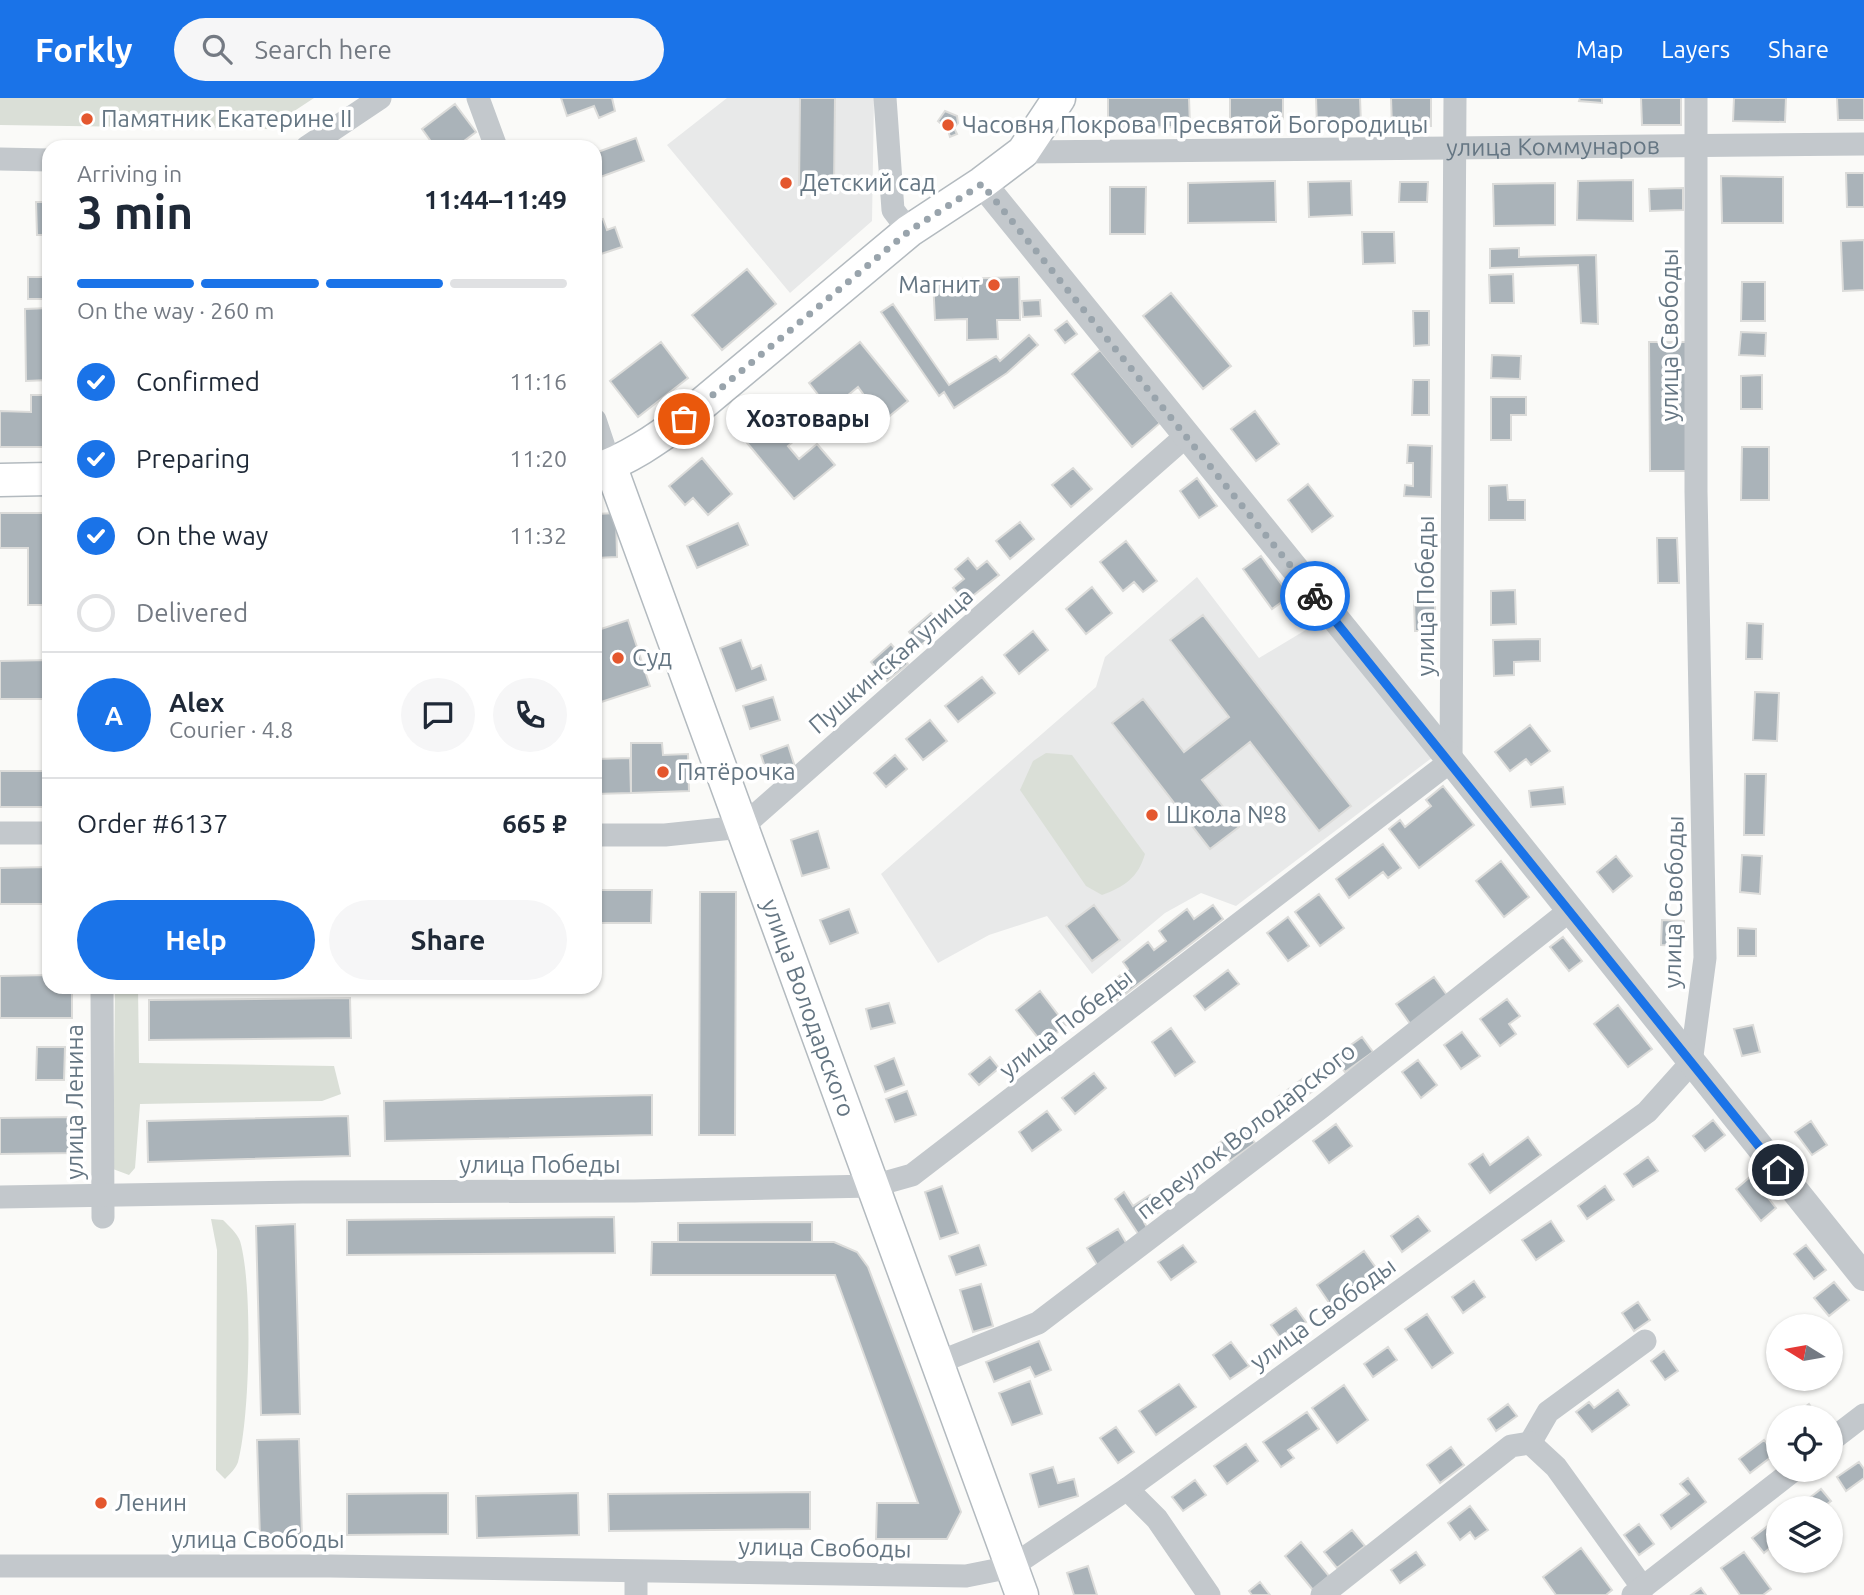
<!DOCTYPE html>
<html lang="en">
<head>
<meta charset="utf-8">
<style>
  :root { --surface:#fff; --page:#f6f6f7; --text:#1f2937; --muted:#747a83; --line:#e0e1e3; --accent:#1a73e8 }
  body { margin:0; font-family:Ubuntu,sans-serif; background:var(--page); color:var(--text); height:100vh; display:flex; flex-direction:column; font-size:26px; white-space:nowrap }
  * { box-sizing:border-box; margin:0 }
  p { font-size:23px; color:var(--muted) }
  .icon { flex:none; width:38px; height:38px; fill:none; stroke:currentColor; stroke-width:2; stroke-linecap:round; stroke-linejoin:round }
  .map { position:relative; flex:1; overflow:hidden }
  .drawer { position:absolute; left:42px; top:42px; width:560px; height:854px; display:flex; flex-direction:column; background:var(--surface); border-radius:21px; box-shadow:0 2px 5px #0004 }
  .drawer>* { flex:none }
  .needle { width:46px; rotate:281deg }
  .controls { position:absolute; left:1766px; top:1216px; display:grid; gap:14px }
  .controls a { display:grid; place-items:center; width:77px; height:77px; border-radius:50%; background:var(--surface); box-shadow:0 2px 5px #0004; font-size:35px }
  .pin { position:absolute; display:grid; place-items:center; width:60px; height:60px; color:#fff; margin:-30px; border:4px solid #fff; border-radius:50%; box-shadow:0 2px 7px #0007 }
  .courier { position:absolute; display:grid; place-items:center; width:70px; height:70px; margin:-35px; border:5px solid #1a73e8; border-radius:50%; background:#fff; color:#222; box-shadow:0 2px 9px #0007 }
  .bubble { position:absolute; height:49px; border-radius:24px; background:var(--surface); box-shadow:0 2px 5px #0004; font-size:23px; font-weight:600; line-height:49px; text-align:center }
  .overview em { font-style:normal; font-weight:600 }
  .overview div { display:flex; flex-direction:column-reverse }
  .overview { display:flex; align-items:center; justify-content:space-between; height:119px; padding:0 35px }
  h1 { font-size:46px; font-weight:600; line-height:52px }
  .bar { display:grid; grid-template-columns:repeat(4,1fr); gap:10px 7px; align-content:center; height:84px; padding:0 35px }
  .bar i { height:9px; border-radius:5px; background:var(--line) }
  .bar .on { background:var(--accent) }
  .bar p { grid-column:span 4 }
  .line { display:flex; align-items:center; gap:18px; padding:0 35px; border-top:2px solid var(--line) }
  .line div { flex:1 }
  .round { display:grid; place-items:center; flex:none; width:74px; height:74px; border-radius:37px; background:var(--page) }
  ol { padding:0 35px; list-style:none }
  li { display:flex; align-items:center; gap:21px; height:77px }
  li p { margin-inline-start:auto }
  li .icon { padding:7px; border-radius:50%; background:var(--accent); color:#fff; stroke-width:4 }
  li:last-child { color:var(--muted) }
  li i { width:38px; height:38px; border:4px solid var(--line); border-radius:50% }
  .cta { display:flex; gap:14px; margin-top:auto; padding:14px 35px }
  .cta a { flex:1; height:80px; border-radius:42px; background:var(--accent); color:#fff; font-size:28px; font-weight:600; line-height:80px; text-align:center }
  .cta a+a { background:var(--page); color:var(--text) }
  header { display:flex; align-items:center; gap:42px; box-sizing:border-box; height:98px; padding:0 35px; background:var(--accent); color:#fff }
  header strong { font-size:33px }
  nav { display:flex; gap:38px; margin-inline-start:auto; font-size:24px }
  .search { width:490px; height:63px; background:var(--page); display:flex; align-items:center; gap:18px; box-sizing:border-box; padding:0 24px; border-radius:38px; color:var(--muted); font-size:26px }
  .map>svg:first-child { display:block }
</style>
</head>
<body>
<header>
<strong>Forkly</strong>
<div class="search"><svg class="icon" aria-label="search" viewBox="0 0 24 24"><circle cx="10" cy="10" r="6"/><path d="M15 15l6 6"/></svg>Search here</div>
<nav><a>Map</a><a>Layers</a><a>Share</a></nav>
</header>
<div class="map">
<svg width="1864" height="1497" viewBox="0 0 1864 1497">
  <rect width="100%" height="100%" fill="#fafaf8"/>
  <!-- built -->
  <path fill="#e8e9e9" d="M727 0H874L872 123 790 195 667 47Z
    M1197 479 1259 560 1324 521 1433 659 1236 808 1201 795 1165 815 1092 876 1047 818 989 837 938 865 881 776 1096 589 1105 559Z"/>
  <!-- green -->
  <path fill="#dadfd7" d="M0 0H314L267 31 0 27Z
    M1046 655 1072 657 1145 756C1138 780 1124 789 1102 797L1086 788 1020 692 1033 663Z
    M115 889H138L139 965 334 968 341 996 322 1003 140 1006 135 1070 129 1077 113 1071Z
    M211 1121 223 1122C229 1128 237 1135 240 1143 253 1186 250 1320 238 1364 236 1370 230 1376 225 1381L216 1372 217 1152Z"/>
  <!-- building -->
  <path fill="#aab3b9" stroke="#dcdcda" stroke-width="2" d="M561 0H612L615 13 599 20 594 8 567 18Z
    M800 0H835L834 90H799Z
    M1108 0H1189L1190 29 1108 30Z
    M1230 0H1283V21L1230 22Z
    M1316 0H1360L1361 26 1317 28Z
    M1391 0H1431V28L1392 29Z
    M1580 0H1602V5L1579 3Z
    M1641 0H1681V27H1642Z
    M1734 0H1786L1785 24 1733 23Z
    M1837 0H1864V22H1838Z
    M455 6 476 34 456 49H435L422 31Z
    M945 13 957 18 958 25 954 30 957 36 950 39 948 32 938 23Z
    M636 40 644 63 595 81V55Z
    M1846 75H1864V109H1847Z
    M1721 78 1783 79V125H1722Z
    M1633 82V123L1577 122 1578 83Z
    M1275 83 1276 124 1188 125V85Z
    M1351 83 1352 117 1309 119 1308 84Z
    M1400 84H1428L1427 104H1399Z
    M1555 85V127L1494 128 1493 86Z
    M1110 89H1146L1145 136H1110Z
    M1683 90V112L1650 113 1649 91Z
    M36 104H49V137H37Z
    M603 121 607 132 615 129 622 149 595 158V123Z
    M1362 134H1394L1395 165 1363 166Z
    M1864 142V192L1843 193 1841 143Z
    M1519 150V159L1596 157 1598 226 1581 225 1578 167 1490 170V151Z
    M747 171 776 206 722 252 692 217Z
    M1513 176 1514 205H1490L1489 177Z
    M28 179H44V201H28Z
    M1019 179 1020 222H997L998 241 967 242V221L935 222 933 182Z
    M1742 184H1765V223H1741Z
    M1171 195 1231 268 1203 291 1143 218Z
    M1040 202 1041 218 1023 219 1022 203Z
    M893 206 949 287 996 258 1000 263 1029 237 1038 247 1007 275 954 310 944 294 939 298 881 214Z
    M49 210V282L26 283 25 211Z
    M1413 213H1429V247L1414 248Z
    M1067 223 1077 236 1065 245 1055 232Z
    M1741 234 1766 235 1765 258 1739 257Z
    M661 244 688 280 638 319 610 283Z
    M860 244 908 303 870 334 855 315 869 304 858 289 830 312 809 285Z
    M1649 244H1686V373H1650Z
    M1100 252 1160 325 1132 349 1072 276Z
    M1492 257 1521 258 1520 281 1491 280Z
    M1762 277V311H1741V278Z
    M1413 282H1429V317H1412Z
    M31 297H49V349H0V313L31 314Z
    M1491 299H1526V317H1511V342H1491Z
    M783 306 806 333 788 348 799 361 817 346 835 367 794 401 743 340Z
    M1255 313 1279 346 1256 363 1231 331Z
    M1408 347 1432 348 1431 399 1404 398 1405 387 1413 388V365H1407Z
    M1742 349H1769V402H1741Z
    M702 360 732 396 708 417 693 400 685 407 669 388Z
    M1073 370 1092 391 1071 409 1052 387Z
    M1197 380 1217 408 1199 420 1180 393Z
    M1308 386 1333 418 1312 434 1288 402Z
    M1507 387 1508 402H1525V422H1489V388Z
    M0 415H49V507H28V450H0Z
    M616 415 617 459 595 460V416Z
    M1020 424 1034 441 1010 461 996 443Z
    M738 425 748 447 697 470 687 448Z
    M1657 440H1677L1679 485H1658Z
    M1126 443 1157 483 1143 494 1134 484 1123 493 1100 464Z
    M1261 458 1290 498 1272 511 1243 471Z
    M968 460 977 471 987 463 999 477 965 504 953 490 964 481 955 471Z
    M1092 489 1112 515 1086 536 1066 511Z
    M1515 492 1516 526 1491 527V493Z
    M1414 503H1435V533H1415Z
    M931 515 943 529 920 548 909 534Z
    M1203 517 1351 708 1319 733 1250 644 1202 682 1239 729 1210 751 1112 625 1143 601 1184 654 1229 619 1170 542Z
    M628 522 650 588 595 606V533Z
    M1747 525 1763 526 1762 561H1746Z
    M1033 533 1048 552 1019 576 1004 557Z
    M1540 541V563L1514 564V577L1494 578 1493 542Z
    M741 542 752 571 761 567 766 582 736 593 720 550Z
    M891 546 908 566 887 583 871 564Z
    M49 562V601H0V563Z
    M982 579 995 595 958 624 945 608Z
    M1755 594 1779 595 1777 643 1753 642Z
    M773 599 780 622 750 631 743 608Z
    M930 622 947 643 923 662 906 641Z
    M1530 627 1550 653 1531 667 1526 661 1510 673 1495 654Z
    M631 645H662L663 657 688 656 689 693 631 695Z
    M788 647 795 669 768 678 761 657Z
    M895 657 907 671 886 689 874 675Z
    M630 660 631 695 595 696V661Z
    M0 673H49V709H0Z
    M1745 676H1766L1764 737H1744Z
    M1443 688 1474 727 1419 770 1389 731 1400 722 1405 729 1431 708 1426 702Z
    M1563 689 1565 706 1531 709 1529 693Z
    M818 733 829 770 802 778 791 742Z
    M1383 746 1401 770 1388 780 1383 774 1349 800 1336 781Z
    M1742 757 1762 758 1760 796 1740 794Z
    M1616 758 1632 778 1613 794 1597 774Z
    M1501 763 1529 799 1504 819 1476 783Z
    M49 769V806H0V770Z
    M595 792H652L651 825H595Z
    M700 794H736L735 1037H699Z
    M1319 796 1344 830 1320 848 1295 814Z
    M1094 807 1120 842 1092 863 1066 828Z
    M1213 807 1223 821 1115 904 1104 890 1128 871 1123 864 1148 844 1154 852 1166 843 1159 833 1187 811 1194 821Z
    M849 811 858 835 830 846 820 822Z
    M1288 819 1309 848 1288 863 1267 835Z
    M1662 822 1684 823 1683 848 1661 847Z
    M1738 830 1756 831V858H1738Z
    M1563 839 1582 863 1569 873 1550 849Z
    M1228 872 1239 886 1205 912 1194 898Z
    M49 877V889H72V920H0V878Z
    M1434 879 1449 900 1411 927 1396 906Z
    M1040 893 1066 927 1043 946 1016 912Z
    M350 900 351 940 149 942V902Z
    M1507 901 1520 918 1509 926 1516 936 1500 948 1480 921Z
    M889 905 895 925 871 931 866 911Z
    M1618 907 1652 951 1628 969 1594 926Z
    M1753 927 1760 954 1742 958 1734 931Z
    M1171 930 1195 964 1175 978 1152 944Z
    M1462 934 1480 958 1461 971 1444 947Z
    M1362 939 1373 954 1345 974 1334 959Z
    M37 949H65L64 982H36Z
    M990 959 999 970 979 987 969 976Z
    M894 960 904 987 885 994 875 968Z
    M1418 962 1437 987 1421 1000 1402 974Z
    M1094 975 1106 990 1075 1016 1062 1000Z
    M1305 979 1314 992 1287 1012 1278 999Z
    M907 993 916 1017 895 1024 886 1001Z
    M652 997V1037L385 1043 384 1003Z
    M1047 1013 1061 1032 1032 1053 1019 1034Z
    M348 1018 350 1058 148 1064 147 1023Z
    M75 1019V1055L0 1056V1020Z
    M1713 1022 1725 1037 1705 1053 1693 1038Z
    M1811 1023 1827 1047 1812 1057 1795 1034Z
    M1336 1026 1352 1048 1329 1065 1313 1043Z
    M1243 1028 1255 1045 1230 1063 1218 1046Z
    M1528 1039 1541 1057 1490 1095 1469 1066 1483 1056 1490 1067Z
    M1648 1059 1658 1073 1633 1089 1624 1076Z
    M1751 1078 1776 1110 1761 1123 1736 1091Z
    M942 1088 958 1135 940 1141 925 1094Z
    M1605 1088 1614 1102 1587 1121 1578 1108Z
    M1124 1094 1133 1108 1150 1097 1160 1113 1144 1124 1148 1131 1139 1137 1115 1101Z
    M1418 1118 1430 1133 1402 1154 1391 1138Z
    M614 1119 615 1155 347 1157V1122Z
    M1551 1123 1564 1143 1536 1162 1522 1142Z
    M812 1124V1144H678V1125Z
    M295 1126 300 1316 261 1317 256 1128Z
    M1118 1131 1128 1148 1098 1168 1087 1150Z
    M652 1144H834L857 1154 868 1169 961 1414 947 1441H876L877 1405H918L835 1177H651Z
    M979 1147 986 1167 956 1177 949 1158Z
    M1183 1147 1196 1164 1171 1182 1158 1164Z
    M1806 1147 1826 1172 1814 1181 1794 1156Z
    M1364 1153 1379 1174 1332 1209 1317 1187Z
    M1474 1183 1485 1199 1463 1215 1452 1199Z
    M1834 1184 1849 1202 1829 1218 1814 1200Z
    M981 1186 993 1228 973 1234 960 1192Z
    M1638 1204 1650 1222 1634 1233 1622 1215Z
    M1296 1210 1306 1224 1282 1242 1271 1227Z
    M1427 1216 1453 1255 1432 1270 1405 1231Z
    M1039 1243 1051 1272 1035 1279 1030 1269 994 1284 986 1264Z
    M1231 1244 1249 1268 1230 1281 1213 1257Z
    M1388 1249 1397 1262 1373 1279 1364 1266Z
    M1664 1253 1678 1273 1665 1282 1651 1263Z
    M1030 1283 1042 1316 1012 1327 999 1295Z
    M1179 1286 1196 1309 1156 1337 1139 1313Z
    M1344 1287 1368 1322 1337 1345 1312 1310Z
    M1618 1292 1629 1307 1592 1334 1576 1314 1589 1304 1594 1310Z
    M1508 1306 1517 1318 1496 1333 1488 1321Z
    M1809 1306 1819 1320H1791Z
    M1307 1314 1319 1331 1288 1352 1294 1360 1281 1369 1263 1344Z
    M1116 1329 1134 1354 1118 1365 1100 1340Z
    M299 1341 302 1439 260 1440 257 1342Z
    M1764 1342 1775 1356 1750 1375 1739 1361Z
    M1246 1346 1258 1363 1227 1386 1214 1368Z
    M1451 1349 1464 1367 1440 1385 1427 1367Z
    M1859 1364 1864 1371V1380L1846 1393 1837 1379Z
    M1053 1369 1058 1385 1074 1381 1078 1398 1039 1409 1030 1376Z
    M1688 1380 1706 1404 1671 1431 1661 1417 1689 1396 1680 1386Z
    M1195 1382 1206 1397 1183 1413 1172 1399Z
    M1821 1391 1831 1403 1822 1410H1801L1799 1408Z
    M810 1394V1431L609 1433 608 1396Z
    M448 1395V1436L347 1437V1396Z
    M578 1395 579 1437 477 1440 476 1398Z
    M1470 1408 1488 1432 1475 1441 1470 1434 1460 1442 1448 1425Z
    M1778 1420V1453L1775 1455 1771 1449 1764 1455 1752 1440Z
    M1639 1426 1654 1446 1639 1457 1624 1437Z
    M1352 1432 1365 1448 1337 1470 1324 1454Z
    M1301 1444 1329 1478 1313 1492 1285 1458Z
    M1581 1450 1612 1492 1606 1497H1556L1543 1479Z
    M1416 1454 1425 1467 1400 1485 1391 1472Z
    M1744 1454 1771 1491 1763 1497H1740L1721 1470Z
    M1088 1468 1097 1497H1074L1067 1475Z
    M1260 1484 1270 1497H1252L1249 1493Z
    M1701 1490 1706 1497H1691Z"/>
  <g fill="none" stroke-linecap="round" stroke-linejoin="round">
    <!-- secondary casing -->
    <g stroke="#b3babf" stroke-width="35">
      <g id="secondary">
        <path id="s2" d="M610 367 1022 1497"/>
        <path d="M595 372C627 362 657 341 684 321L909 133 982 85 1023 54 1059 0"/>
        <path d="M0 382 49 381"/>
      </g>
    </g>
    <!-- minor -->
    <g stroke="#c3c8cc" stroke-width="23">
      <path d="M478 0 496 49"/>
      <path d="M885 0 893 112 909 133"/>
      <path d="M307 49 380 0"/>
      <path id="s1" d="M1023 54 1864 46"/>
      <path d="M0 61 49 62"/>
      <path d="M595 322 610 367"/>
      <path d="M0 735H49"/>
      <path d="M595 737H665L742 729 1186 338"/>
      <path d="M102 889 103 1119"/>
      <path d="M0 1099 303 1094 634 1093 873 1088 912 1077 1451 663 1455 0"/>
      <path d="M937 1265 1038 1225 1320 1010 1569 813"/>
      <path d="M1830 1343 1864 1317"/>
      <path d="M1530 1345 1556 1369 1643 1490"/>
      <path d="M1530 1345 1548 1314 1645 1243"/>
      <path d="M1127 1391 1157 1421 1209 1497"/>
      <path d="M0 1468H330L966 1478 1011 1469 1127 1391 1647 1014 1691 965 1705 860 1696 393V0"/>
      <path d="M636 1497V1474"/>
      <path d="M1322 1497 1511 1348 1530 1345"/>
      <path d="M1633 1497 1794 1372"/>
    </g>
    <!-- tertiary -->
    <path stroke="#c3c8cc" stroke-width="28" d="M982 85 1451 663 1864 1179"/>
    <!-- secondary -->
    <use href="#secondary" stroke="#fff" stroke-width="32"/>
  </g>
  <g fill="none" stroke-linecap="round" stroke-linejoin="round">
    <!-- done -->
    <path stroke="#99a4ac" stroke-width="7" stroke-dasharray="0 12.6" d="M684 321 909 133 982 86 1315 498"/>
    <!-- route -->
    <path stroke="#1a73e8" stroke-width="9" d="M1315 498 1778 1072"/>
  </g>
  <!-- markers -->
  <g fill="#e4572e" stroke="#fff" stroke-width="2.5">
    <circle cx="87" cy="21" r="7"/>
    <circle cx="948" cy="27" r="7"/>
    <circle cx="786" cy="85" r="7"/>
    <circle cx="994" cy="187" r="7"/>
    <circle cx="618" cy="560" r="7"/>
    <circle cx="663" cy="674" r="7"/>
    <circle cx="1152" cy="717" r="7"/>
    <circle cx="101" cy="1405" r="7"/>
  </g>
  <g text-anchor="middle" stroke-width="7" stroke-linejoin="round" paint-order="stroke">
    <!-- poi labels -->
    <g font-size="24" fill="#657683" stroke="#fff" text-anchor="start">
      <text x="101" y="29">Памятник Екатерине II</text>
      <text x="962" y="35">Часовня Покрова Пресвятой Богородицы</text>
      <text x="800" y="93">Детский сад</text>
      <text x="980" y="195" text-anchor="end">Магнит</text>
      <text x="632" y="568">Суд</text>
      <text x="677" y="682">Пятёрочка</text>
      <text x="1166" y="725">Школа №8</text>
      <text x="115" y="1413">Ленин</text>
    </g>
    <!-- street labels -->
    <g font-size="24" fill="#657683" stroke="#fff">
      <text dy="8" stroke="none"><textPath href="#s1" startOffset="530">улица Коммунаров</textPath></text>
      <text transform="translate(1670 237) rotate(-90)" y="8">улица Свободы</text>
      <text transform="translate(1426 498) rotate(-90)" y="8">улица Победы</text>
      <text transform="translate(891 563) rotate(-41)" y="8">Пушкинская улица</text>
      <text transform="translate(1674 804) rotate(-89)" y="8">улица Свободы</text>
      <text dy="8" stroke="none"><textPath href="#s2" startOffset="578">улица Володарского</textPath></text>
      <text transform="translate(1066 926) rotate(-38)" y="8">улица Победы</text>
      <text transform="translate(75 1004) rotate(-90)" y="8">улица Ленина</text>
      <text transform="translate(1246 1033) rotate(-38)" y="8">переулок Володарского</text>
      <text x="540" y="1075">улица Победы</text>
      <text transform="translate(1323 1216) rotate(-36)" y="8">улица Свободы</text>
      <text x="258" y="1450">улица Свободы</text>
      <text transform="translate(825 1450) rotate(1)" y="8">улица Свободы</text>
    </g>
  </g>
</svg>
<div class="controls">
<a><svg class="needle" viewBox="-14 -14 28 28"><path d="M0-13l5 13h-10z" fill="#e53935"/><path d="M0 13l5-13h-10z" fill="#747a83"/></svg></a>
<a><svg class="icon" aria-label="locate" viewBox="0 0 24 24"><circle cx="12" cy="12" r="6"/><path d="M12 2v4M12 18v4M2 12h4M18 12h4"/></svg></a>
<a><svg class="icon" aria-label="layers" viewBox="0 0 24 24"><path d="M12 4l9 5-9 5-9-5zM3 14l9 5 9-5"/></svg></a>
</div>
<div class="pin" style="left:684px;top:321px;background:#ea580c"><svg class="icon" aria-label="bag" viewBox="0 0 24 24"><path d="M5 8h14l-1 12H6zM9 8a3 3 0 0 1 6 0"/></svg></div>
<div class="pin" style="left:1778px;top:1072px;background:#1f2937"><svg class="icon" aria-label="home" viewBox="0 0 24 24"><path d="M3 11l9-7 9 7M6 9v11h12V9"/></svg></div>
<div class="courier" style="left:1315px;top:498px"><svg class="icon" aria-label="bike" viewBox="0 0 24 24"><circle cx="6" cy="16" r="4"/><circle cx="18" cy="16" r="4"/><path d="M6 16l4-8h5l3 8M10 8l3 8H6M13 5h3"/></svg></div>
<div class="bubble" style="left:726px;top:296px;width:164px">Хозтовары</div>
<section class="drawer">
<div class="overview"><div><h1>3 min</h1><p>Arriving in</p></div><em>11:44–11:49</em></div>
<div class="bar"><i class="on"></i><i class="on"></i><i class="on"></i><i></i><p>On the way · 260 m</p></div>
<ol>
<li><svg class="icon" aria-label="check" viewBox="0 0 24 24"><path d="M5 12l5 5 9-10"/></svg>Confirmed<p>11:16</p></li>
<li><svg class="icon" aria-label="check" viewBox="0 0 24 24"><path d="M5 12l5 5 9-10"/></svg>Preparing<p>11:20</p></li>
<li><svg class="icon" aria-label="check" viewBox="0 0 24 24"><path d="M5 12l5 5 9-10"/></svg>On the way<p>11:32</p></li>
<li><i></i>Delivered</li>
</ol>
<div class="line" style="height:126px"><b class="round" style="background:var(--accent);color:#fff">A</b><div><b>Alex</b><p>Courier · 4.8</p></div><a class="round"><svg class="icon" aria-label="chat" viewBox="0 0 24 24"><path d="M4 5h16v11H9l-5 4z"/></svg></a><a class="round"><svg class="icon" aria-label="phone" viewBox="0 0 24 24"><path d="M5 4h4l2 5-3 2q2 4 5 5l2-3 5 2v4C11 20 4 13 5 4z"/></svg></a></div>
<div class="line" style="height:91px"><div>Order #6137</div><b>665 ₽</b></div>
<div class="cta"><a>Help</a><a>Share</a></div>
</section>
</div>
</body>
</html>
